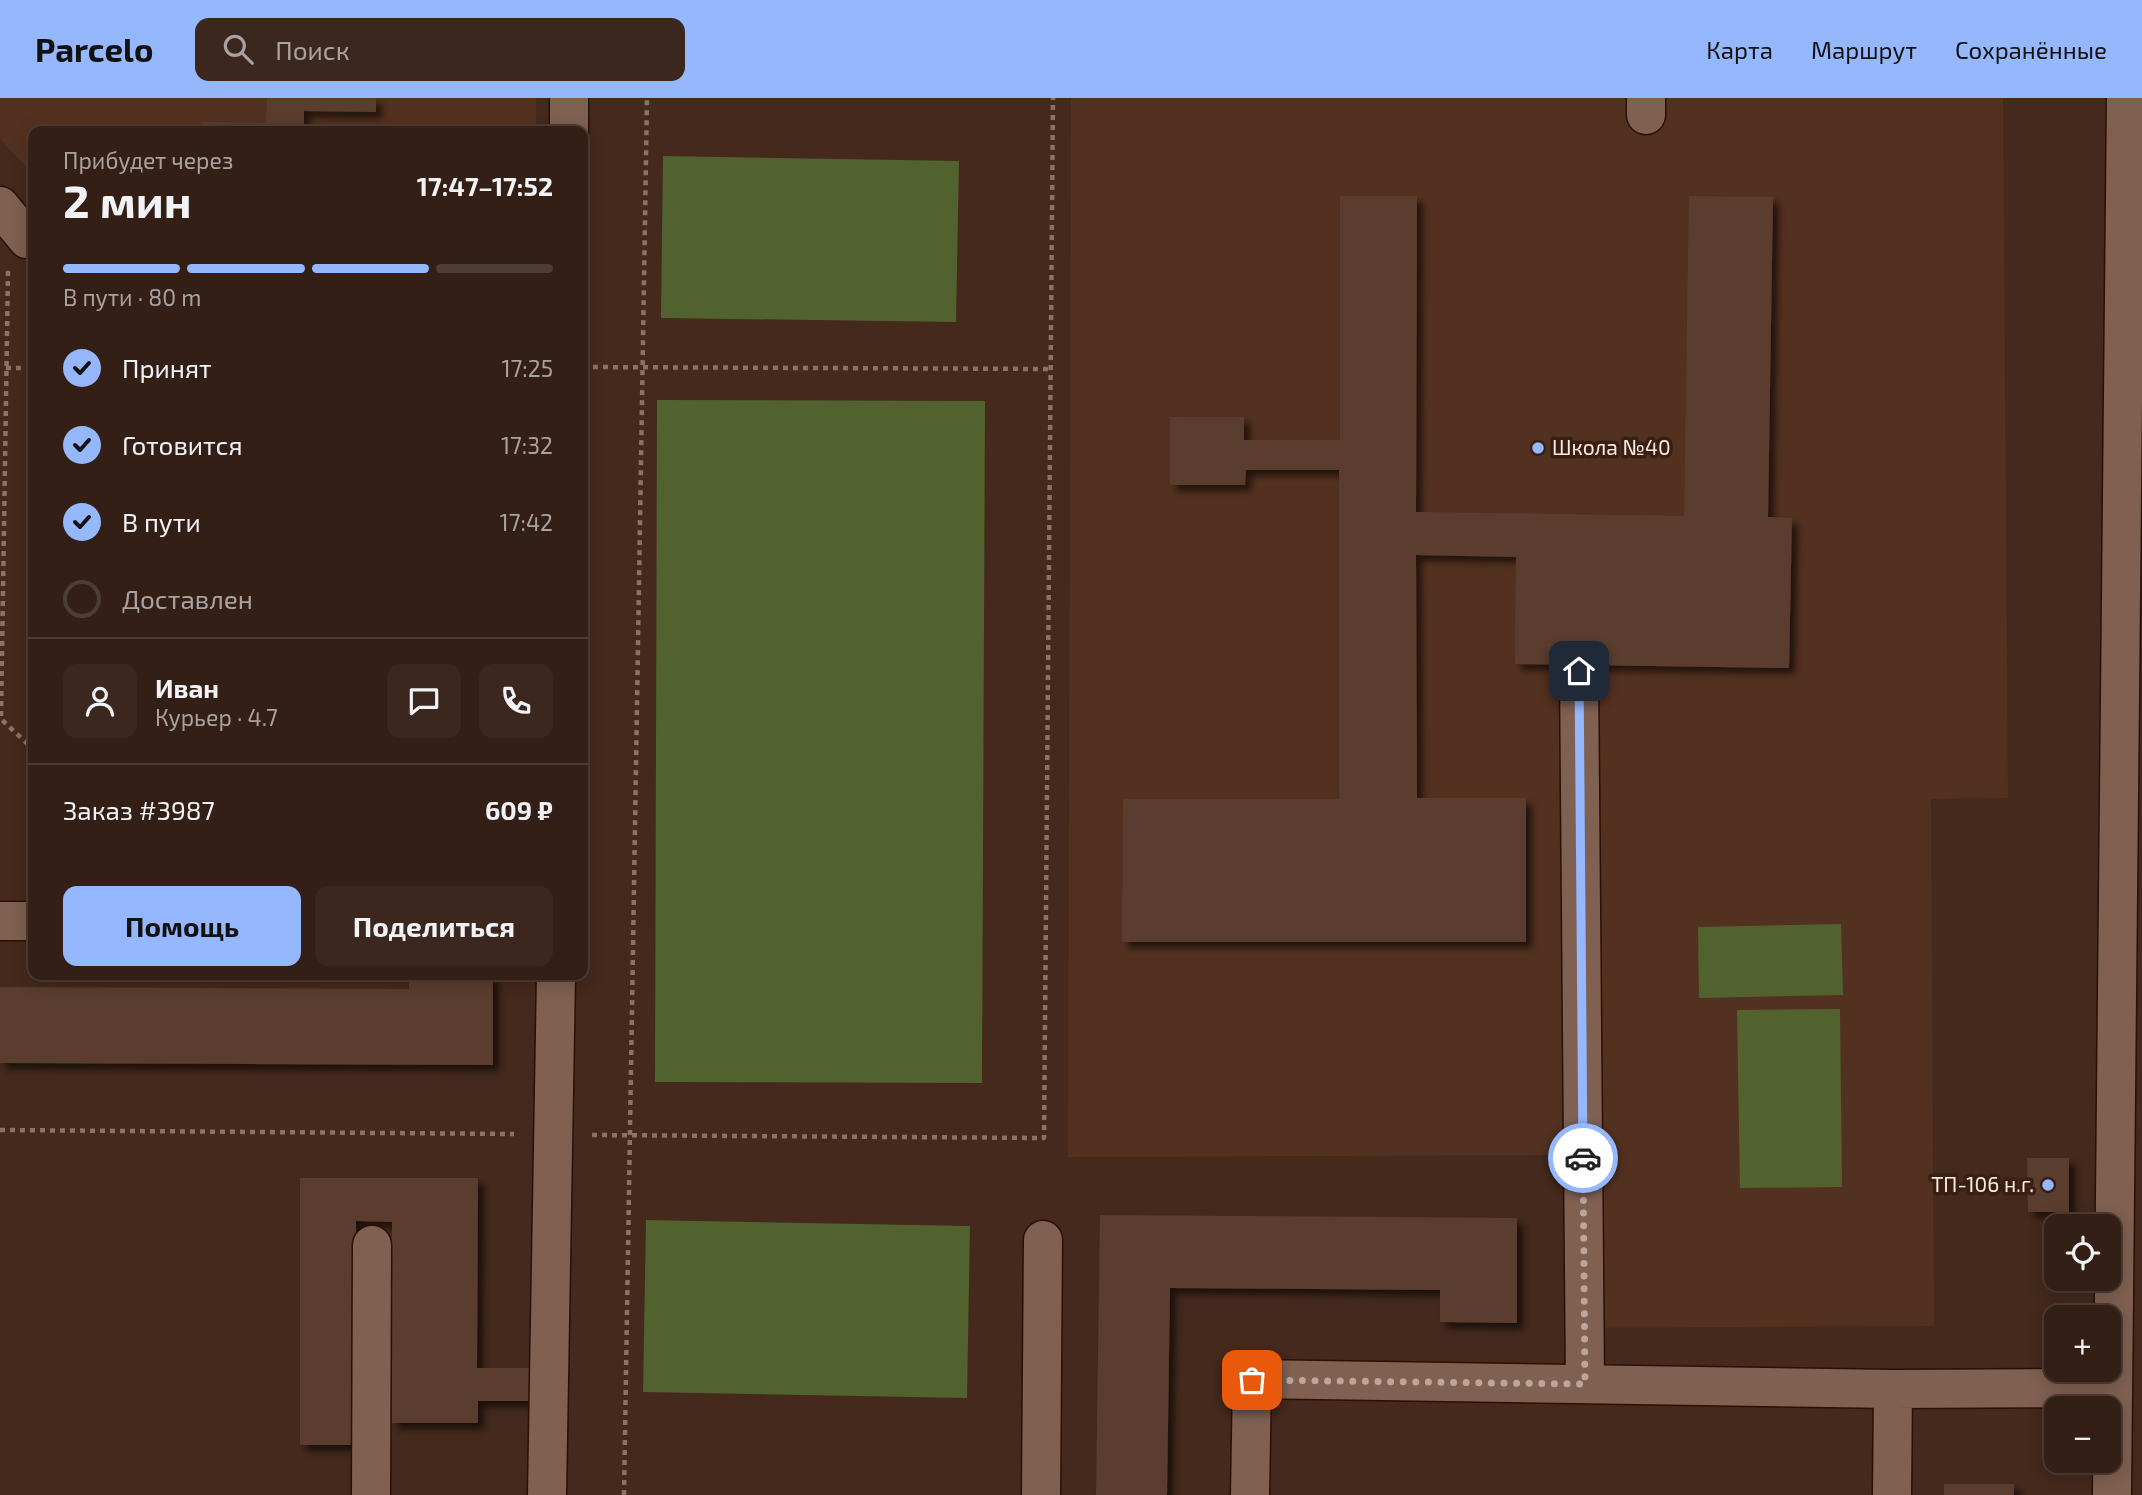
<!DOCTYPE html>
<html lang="ru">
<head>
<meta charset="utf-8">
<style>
  :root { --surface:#331f15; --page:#3b271e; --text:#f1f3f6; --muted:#a9a2a0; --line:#4e3d34; --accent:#94b7fd }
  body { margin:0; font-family:"Exo 2",sans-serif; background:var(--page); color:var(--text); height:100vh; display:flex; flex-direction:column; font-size:26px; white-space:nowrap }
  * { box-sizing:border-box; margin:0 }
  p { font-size:23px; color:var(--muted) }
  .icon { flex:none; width:38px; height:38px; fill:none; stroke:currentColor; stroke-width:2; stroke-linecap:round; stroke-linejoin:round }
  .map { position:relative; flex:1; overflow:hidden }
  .panel { position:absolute; left:28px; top:28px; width:560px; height:854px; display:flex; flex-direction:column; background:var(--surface); border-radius:14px; box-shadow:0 4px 18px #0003,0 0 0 2px var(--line) }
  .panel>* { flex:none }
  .controls { position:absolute; left:2044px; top:1116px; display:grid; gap:14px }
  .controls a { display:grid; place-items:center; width:77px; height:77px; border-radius:14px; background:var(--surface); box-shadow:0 4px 18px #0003,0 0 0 2px var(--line); font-size:35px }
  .pin { position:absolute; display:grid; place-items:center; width:60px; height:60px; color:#fff; margin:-30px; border-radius:14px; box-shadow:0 4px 10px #0006 }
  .courier { position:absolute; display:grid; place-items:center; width:70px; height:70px; margin:-35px; border:5px solid #94b7fd; border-radius:50%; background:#fff; color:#222; box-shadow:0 2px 9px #0007 }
  .headline em { font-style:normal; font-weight:700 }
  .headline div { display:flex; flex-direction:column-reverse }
  .headline { display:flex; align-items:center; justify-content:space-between; height:119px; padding:0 35px }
  h1 { font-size:46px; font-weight:700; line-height:52px }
  .bar { display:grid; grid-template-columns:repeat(4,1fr); gap:10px 7px; align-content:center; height:84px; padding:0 35px }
  .bar i { height:9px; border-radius:5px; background:var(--line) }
  .bar .selected { background:var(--accent) }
  .bar p { grid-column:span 4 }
  .line { display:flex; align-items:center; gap:18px; padding:0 35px; border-top:2px solid var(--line) }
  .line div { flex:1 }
  .round { display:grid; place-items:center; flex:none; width:74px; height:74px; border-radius:14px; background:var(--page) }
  ol { padding:0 35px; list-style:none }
  li { display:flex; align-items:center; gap:21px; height:77px }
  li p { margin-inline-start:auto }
  li .icon { padding:7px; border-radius:50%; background:var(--accent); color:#111; stroke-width:4 }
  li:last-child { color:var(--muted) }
  li i { width:38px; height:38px; border:4px solid var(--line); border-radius:50% }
  .action { display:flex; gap:14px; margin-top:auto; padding:14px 35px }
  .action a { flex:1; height:80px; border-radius:14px; background:var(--accent); color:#111; font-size:28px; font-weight:700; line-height:80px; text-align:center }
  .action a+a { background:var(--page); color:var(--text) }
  header { display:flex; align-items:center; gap:42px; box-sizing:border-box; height:98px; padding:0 35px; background:var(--accent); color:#111 }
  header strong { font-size:33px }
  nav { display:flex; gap:38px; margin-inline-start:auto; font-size:24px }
  .search { width:490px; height:63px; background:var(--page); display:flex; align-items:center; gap:18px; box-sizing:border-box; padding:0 24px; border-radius:14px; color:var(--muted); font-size:26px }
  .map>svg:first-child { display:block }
</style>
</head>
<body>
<header>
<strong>Parcelo</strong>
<div class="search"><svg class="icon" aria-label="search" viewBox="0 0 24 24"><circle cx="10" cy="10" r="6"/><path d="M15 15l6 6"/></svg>Поиск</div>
<nav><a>Карта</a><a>Маршрут</a><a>Сохранённые</a></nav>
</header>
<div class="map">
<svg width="2142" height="1397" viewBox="0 0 2142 1397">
  <defs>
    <filter id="shadow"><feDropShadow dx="6" dy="6" stdDeviation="3.5" flood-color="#0009"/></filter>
  </defs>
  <rect width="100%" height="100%" fill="#44291c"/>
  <!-- built -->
  <path fill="#533120" d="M0 0H536V33H33V225H27V70L0 41Z
    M1071 0H2003L2008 700 1931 701 1934 1228 1564 1230 1563 1057 1068 1059Z"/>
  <!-- green -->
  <path fill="#51622e" d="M663 58 959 63 956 224 661 220Z
    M657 302 985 303 982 985 655 984Z
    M1841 826 1843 897 1699 900 1698 829Z
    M1840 911 1842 1089 1740 1090 1737 912Z
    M646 1122 970 1128 967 1300 643 1294Z"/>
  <!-- building -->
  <path fill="#5a3d2f" filter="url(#shadow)" d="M267 0H376V14L304 13V33H201V24L266 25Z
    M1340 98H1417L1416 414 1684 418 1689 98 1773 99 1768 419 1792 420 1789 570 1515 566 1516 459 1416 457 1417 700H1526V844H1122L1123 701H1339V372H1246L1245 387H1170V319H1244V342H1340Z
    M409 877H493V967L0 965V889L409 891Z
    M2027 1060H2069V1114H2028Z
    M300 1080H478L477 1270H530V1303H478V1325H392V1124L356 1123V1347H300Z
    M1100 1117 1517 1120V1225L1440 1224V1192L1170 1190 1167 1397H1096Z
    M1944 1386H2014V1397H1944Z"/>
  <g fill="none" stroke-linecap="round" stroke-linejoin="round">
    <!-- minor casing -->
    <g stroke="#2a1005" stroke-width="41">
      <path id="minor" d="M1646 17V0
        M569 33V0
        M0 108 27 141 33 140
        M1579 573 1585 1286
        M0 823H33
        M1893 1291 2113 1290
        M371 1397 372 1147
        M547 1397 556 877
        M1041 1397 1043 1142
        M1250 1397 1252 1281 1893 1291 1892 1397
        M2112 1397 2126 0"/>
    </g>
    <!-- path -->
    <path stroke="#8a7267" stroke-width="4.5" stroke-dasharray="5 5" stroke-linecap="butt" d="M8 173 1 621 33 651
      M583 269 1051 271
      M6 270H33
      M0 1032 514 1036
      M592 1037 1044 1040 1053 0
      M624 1397 647 0"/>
    <!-- minor -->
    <use href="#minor" stroke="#7f6051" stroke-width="38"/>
  </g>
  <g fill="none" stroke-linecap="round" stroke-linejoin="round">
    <!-- done -->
    <path stroke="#bca69c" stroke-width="7" stroke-dasharray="0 12.6" d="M1252 1282 1585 1286 1583 1060"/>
    <!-- route -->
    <path stroke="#94b7fd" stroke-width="9" d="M1579 573 1583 1060"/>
  </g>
  <!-- markers -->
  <g fill="#94b7fd" stroke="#391f12" stroke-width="2.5">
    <circle cx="1538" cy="350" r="7"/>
    <circle cx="2048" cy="1087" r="7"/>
  </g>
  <g text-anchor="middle" stroke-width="7" stroke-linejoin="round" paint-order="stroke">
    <!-- poi labels -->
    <g font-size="21" fill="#fce9e1" stroke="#391f12" text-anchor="start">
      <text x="1552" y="357">Школа №40</text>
      <text x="2034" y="1094" text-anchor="end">ТП-106 н.г.</text>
    </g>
  </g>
</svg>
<div class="controls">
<a><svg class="icon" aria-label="locate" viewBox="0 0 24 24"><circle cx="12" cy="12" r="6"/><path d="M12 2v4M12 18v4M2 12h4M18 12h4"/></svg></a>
<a>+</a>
<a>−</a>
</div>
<div class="pin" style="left:1252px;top:1282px;background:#ea580c"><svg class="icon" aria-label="bag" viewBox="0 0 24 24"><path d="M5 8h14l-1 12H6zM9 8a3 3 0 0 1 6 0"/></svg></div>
<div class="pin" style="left:1579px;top:573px;background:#1f2937"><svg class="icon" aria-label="home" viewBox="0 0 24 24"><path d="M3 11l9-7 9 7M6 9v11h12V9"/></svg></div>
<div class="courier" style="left:1583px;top:1060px"><svg class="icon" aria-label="car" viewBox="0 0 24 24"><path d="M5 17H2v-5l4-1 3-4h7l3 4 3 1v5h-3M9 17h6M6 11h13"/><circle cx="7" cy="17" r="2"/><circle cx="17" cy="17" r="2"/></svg></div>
<section class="panel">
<div class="headline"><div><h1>2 мин</h1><p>Прибудет через</p></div><em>17:47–17:52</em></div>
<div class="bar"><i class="selected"></i><i class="selected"></i><i class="selected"></i><i></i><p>В пути · 80 m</p></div>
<ol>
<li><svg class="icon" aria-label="check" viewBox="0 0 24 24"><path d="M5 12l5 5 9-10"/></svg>Принят<p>17:25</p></li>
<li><svg class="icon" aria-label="check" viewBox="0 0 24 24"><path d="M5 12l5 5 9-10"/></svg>Готовится<p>17:32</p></li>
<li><svg class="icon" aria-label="check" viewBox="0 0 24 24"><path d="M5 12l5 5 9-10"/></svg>В пути<p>17:42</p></li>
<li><i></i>Доставлен</li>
</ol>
<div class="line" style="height:126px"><a class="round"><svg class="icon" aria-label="person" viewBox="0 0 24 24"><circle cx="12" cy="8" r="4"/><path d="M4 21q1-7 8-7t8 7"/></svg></a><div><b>Иван</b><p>Курьер · 4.7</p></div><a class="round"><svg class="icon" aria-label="chat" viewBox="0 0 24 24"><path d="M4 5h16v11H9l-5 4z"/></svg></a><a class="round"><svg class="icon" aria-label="phone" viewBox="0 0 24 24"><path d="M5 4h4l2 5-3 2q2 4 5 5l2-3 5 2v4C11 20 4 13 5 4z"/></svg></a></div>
<div class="line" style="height:91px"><div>Заказ #3987</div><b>609 ₽</b></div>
<div class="action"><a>Помощь</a><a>Поделиться</a></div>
</section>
</div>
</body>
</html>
